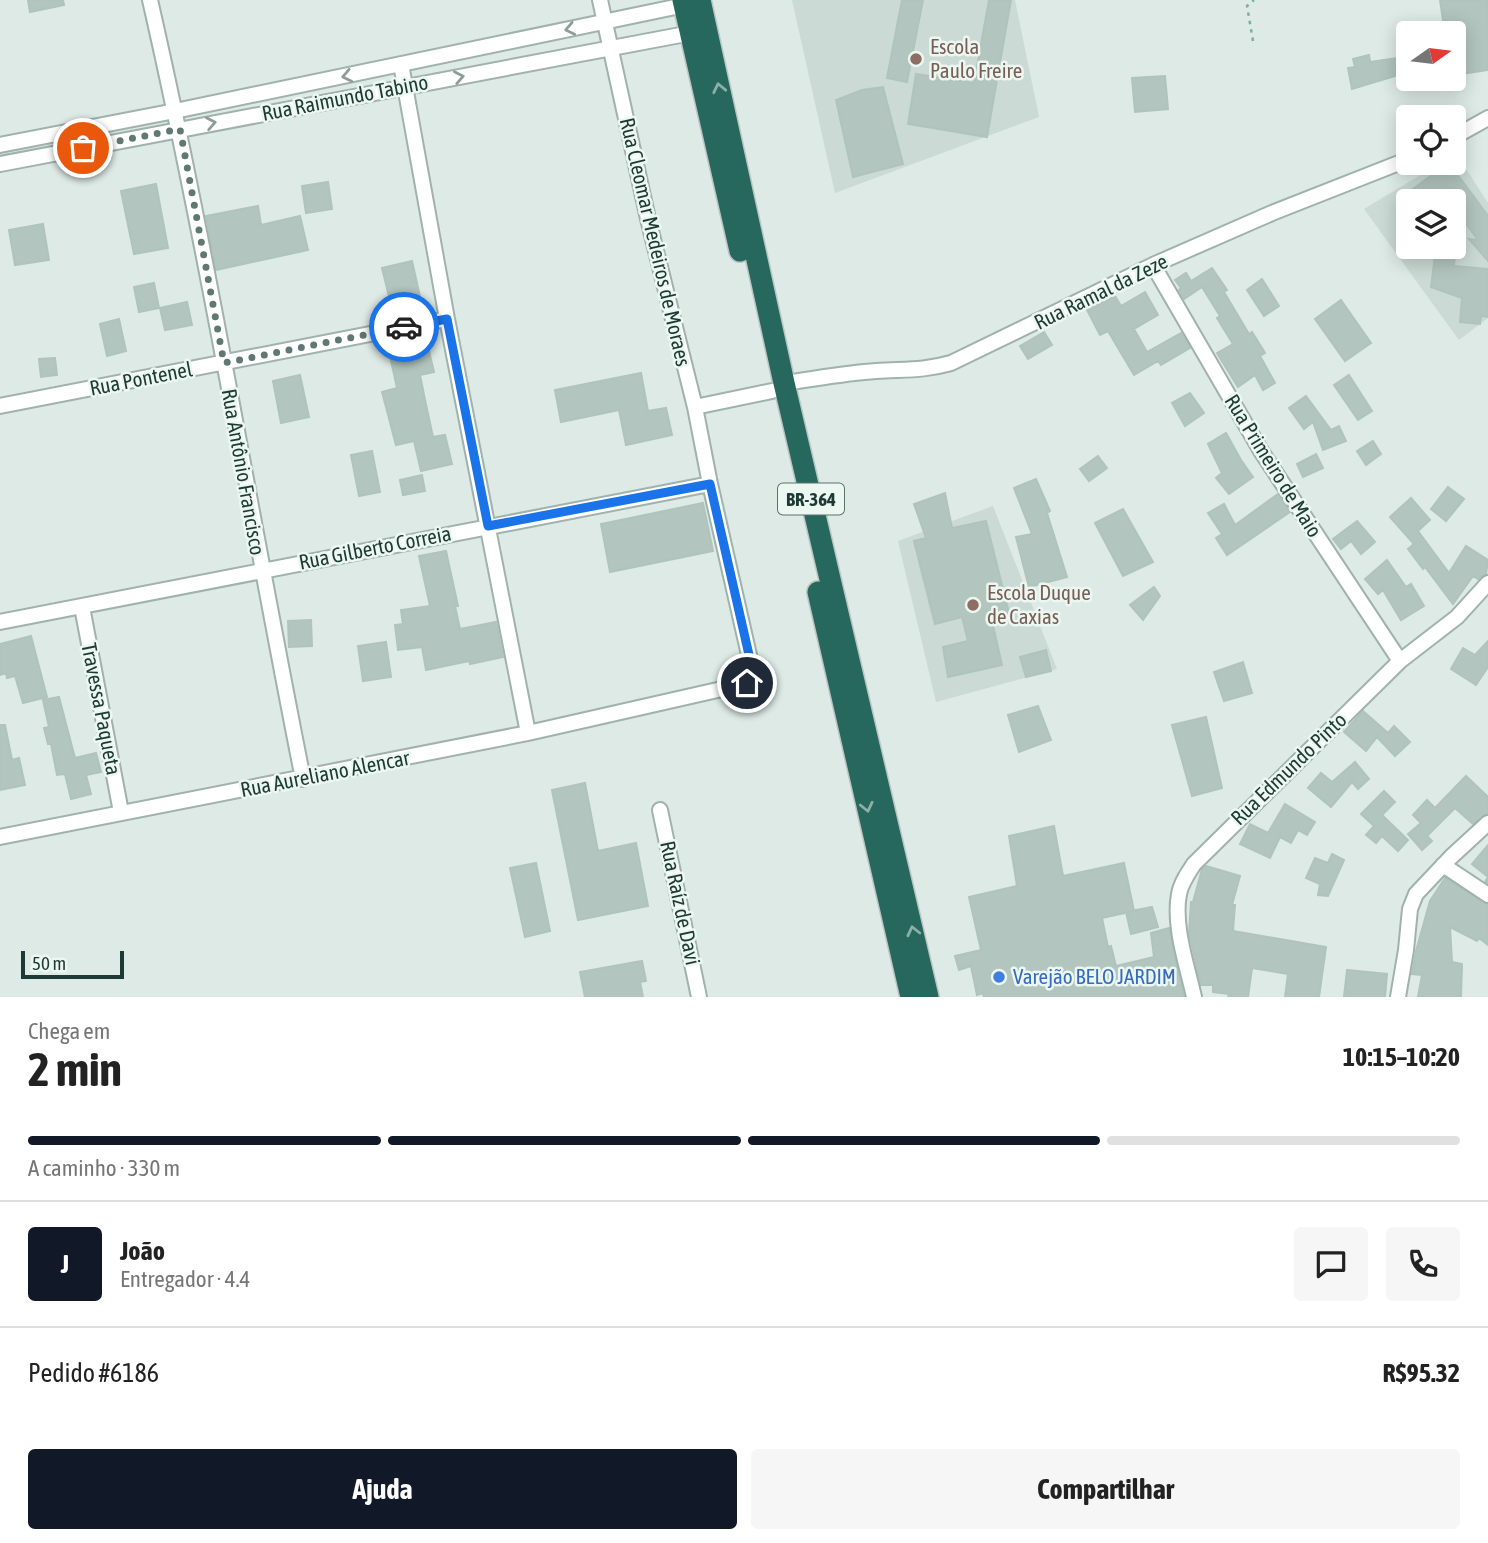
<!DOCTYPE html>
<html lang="pt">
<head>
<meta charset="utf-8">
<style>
  :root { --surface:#fff; --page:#f6f6f6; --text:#222; --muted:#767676; --line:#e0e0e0; --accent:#111827 }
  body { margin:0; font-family:"Asap Condensed",sans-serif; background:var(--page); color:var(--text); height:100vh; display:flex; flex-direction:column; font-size:26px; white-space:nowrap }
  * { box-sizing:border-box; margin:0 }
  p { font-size:23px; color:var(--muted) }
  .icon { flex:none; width:38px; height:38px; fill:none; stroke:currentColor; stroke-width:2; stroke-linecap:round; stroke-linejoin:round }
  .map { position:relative; height:997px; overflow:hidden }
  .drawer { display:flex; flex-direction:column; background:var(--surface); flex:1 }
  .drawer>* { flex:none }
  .needle { width:46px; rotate:76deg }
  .tools { position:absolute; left:1396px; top:21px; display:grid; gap:14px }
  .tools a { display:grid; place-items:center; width:70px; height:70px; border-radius:7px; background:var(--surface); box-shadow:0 4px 18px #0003; font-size:35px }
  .scale { position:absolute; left:21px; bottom:18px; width:103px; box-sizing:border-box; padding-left:7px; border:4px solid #1d3a34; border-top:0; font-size:19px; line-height:24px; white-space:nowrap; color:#1d3a34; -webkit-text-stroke:5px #edf7f2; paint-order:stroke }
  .pin { position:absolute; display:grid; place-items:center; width:60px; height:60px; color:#fff; margin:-30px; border:4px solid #fff; border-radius:50%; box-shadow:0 2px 7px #0007 }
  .courier { position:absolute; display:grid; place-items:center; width:70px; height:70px; margin:-35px; border:5px solid #1a73e8; border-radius:50%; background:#fff; color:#222; box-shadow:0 2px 9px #0007 }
  .overview em { font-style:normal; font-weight:700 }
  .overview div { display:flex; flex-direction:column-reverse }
  .overview { display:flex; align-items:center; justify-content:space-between; height:119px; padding:0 28px }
  h1 { font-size:46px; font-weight:700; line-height:52px }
  .bar { display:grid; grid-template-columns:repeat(4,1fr); gap:10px 7px; align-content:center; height:84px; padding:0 28px }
  .bar i { height:9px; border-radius:5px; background:var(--line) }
  .bar .on { background:var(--accent) }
  .bar p { grid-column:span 4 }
  .line { display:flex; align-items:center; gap:18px; padding:0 28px; border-top:2px solid var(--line) }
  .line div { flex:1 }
  .round { display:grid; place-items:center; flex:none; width:74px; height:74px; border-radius:7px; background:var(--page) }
  .action { display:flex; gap:14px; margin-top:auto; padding:14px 28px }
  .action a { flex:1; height:80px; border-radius:7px; background:var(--accent); color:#fff; font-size:28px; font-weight:700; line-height:80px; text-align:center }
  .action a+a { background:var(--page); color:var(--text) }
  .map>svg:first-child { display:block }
</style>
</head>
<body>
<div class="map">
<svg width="1488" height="997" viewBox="0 0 1488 997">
  <rect width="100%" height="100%" fill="#ddeae5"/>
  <!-- built -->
  <path fill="#cbdad4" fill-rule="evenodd" d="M792 0H1015L1039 117 835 193Z
    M1456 153 1488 203V318L1459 340 1364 209 1440 163H1454ZM1409 201H1454V247H1409Z
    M993 506 1057 669 936 702 898 541Z"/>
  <!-- building -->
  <path fill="#b2c5be" stroke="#afc4bc" stroke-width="2" d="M28 0H63L64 5 30 12Z
    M902 0H923L907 82 887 78Z
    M989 0H1011L987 137 908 124 916 74 974 83Z
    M1440 0H1488V70L1454 75V33H1445Z
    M1369 55 1370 62 1404 57 1408 72 1352 89 1348 68 1355 67 1353 59Z
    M1165 76 1168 109 1135 112 1132 78Z
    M883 87 903 164 853 177 836 100 862 90Z
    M1449 163 1488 216V261L1469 239 1478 240 1454 208V201H1406L1407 193Z
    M328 182 332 209 306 213 302 186Z
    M156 184 168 248 134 254 121 191Z
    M258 206 261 225 300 216 308 250 216 270 206 216Z
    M43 224 49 260 15 265 9 230Z
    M1436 247H1456L1454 266 1488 269V317L1481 316 1480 324 1460 322 1462 298 1431 287Z
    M412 261 423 310 394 317 382 268Z
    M1212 268 1227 290 1224 292 1249 334 1252 332 1265 353 1260 356 1275 383 1263 390 1255 375 1238 387 1217 353 1233 344 1217 318 1220 316 1202 287 1184 299 1179 290 1181 288 1175 280 1186 273 1191 281Z
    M1262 279 1279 306 1264 316 1247 290Z
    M154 283 159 308 139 312 134 287Z
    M1145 292 1158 315 1134 329 1147 352 1181 333 1190 348 1161 365 1158 361 1134 375 1108 331 1100 335 1087 310 1115 296 1121 306Z
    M1341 300 1371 343 1345 361 1315 319Z
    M187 302 192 325 165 330 160 308Z
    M119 319 126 351 107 356 100 324Z
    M1044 332 1052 345 1028 359 1020 346Z
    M428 347 434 372 420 375 425 400 433 437 445 435 452 464 421 471 414 441 396 445 382 392 397 388 390 356Z
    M55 358 57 375 41 377 39 359Z
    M641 373 648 411 666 408 672 435 626 445 619 410 561 422 555 390Z
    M300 375 309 417 281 423 273 381Z
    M1349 375 1372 411 1358 420 1334 385Z
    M1190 393 1204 413 1185 426 1172 403Z
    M1306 396 1331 430 1339 426 1346 441 1323 450 1313 422 1304 429 1289 408Z
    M1226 433 1241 460 1253 477 1229 494 1216 478 1222 473 1208 444Z
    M1373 441 1381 454 1366 465 1357 451Z
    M372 451 380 492 359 496 351 455Z
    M1316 454 1323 468 1303 477 1297 464Z
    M1098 456 1107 468 1089 481 1080 469Z
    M422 475 425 491 403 495 400 480Z
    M1036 479 1050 511 1047 513 1067 577 1029 587 1016 537 1032 534 1014 488Z
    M1448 487 1464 499 1446 521 1431 509Z
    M945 493 952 528 986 521 1009 613 991 617 1002 665 948 677 943 647 968 641 962 617 935 624 914 541 926 538 914 504Z
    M1278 494 1290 512 1227 555 1216 538 1222 534 1208 513 1224 504 1235 525Z
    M1411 498 1430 520 1418 531 1449 573 1466 546 1488 560 1486 574 1478 579 1473 576 1453 604 1425 567 1423 569 1408 549 1414 544 1390 517Z
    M703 503 713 551 610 572 601 524Z
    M1123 509 1153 562 1123 576 1095 523Z
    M1357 521 1375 542 1361 554 1351 541 1341 549 1333 539Z
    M446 551 458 606H455L460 629 496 622 503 657 470 664 469 661 426 670 422 647 398 650 395 625 403 624 401 610 430 606 419 556Z
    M1387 560 1406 587 1411 584 1424 606 1401 620 1383 590 1378 594 1365 579Z
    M1154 587 1160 596 1143 620 1130 605Z
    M311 620 312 646 289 647 288 621Z
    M31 636 47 697 23 703 15 676 7 678 6 673 0 675V644Z
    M1488 641V667L1476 685 1451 669 1463 648 1475 655Z
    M386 642 391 677 363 681 358 646Z
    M1046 650 1051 671 1026 677 1020 657Z
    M1243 662 1252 693 1224 701 1214 672Z
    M59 697 75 758 96 753 101 772 86 775 91 794 71 799 65 774 57 775 51 744H48L44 728 49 727 43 700Z
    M1038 706 1051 740 1019 752 1008 715Z
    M1363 711 1388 733 1394 726 1410 742 1395 756 1377 737 1366 751 1344 732Z
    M1206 717 1222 788 1192 796 1172 725Z
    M0 725H5L12 760 19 758 25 785 0 790Z
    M1355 762 1369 779 1358 789 1352 782 1331 807 1308 788 1321 773 1332 782Z
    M1466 776 1488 797V813L1473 824 1455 808 1427 836 1432 841 1422 850 1408 834 1421 823 1413 815 1427 800 1435 808Z
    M585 783 598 851 636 843 648 906 578 920 552 790Z
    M1384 791 1395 802 1382 815 1408 840 1398 851 1382 836 1376 843 1366 835 1374 826 1361 814Z
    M1285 804 1315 822 1307 835 1298 830 1291 843 1280 837 1270 858 1240 844 1250 824 1268 833Z
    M1054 826 1063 876 1124 863 1134 911 1102 918 1108 947 1111 946 1116 966 1154 957 1151 933 1169 928 1184 997H984L983 993 977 995 971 966 959 970 955 956 981 950 969 897 1017 886 1009 836Z
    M1488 845V883L1485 882 1488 877 1472 864Z
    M1332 854 1344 860 1328 896 1318 895 1320 884 1306 878 1315 858 1328 863Z
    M536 863 550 931 525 937 510 868Z
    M1206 866 1240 876 1232 905H1235L1233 931 1326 947 1319 997H1285L1288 974 1252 968 1248 997H1228L1229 994 1213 992V985H1201L1189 933 1191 902H1193L1202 869Z
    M1445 878 1488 905V945L1479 938 1477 941 1450 927 1452 962 1462 964 1461 997H1418L1422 975 1412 974 1416 951 1430 901Z
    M1152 907 1158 927 1131 934 1126 912Z
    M642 961 646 981 640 982 643 997H585L580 972Z
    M1347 970 1387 974 1385 997H1344Z"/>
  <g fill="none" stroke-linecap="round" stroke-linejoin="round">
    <!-- street casing -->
    <g stroke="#a0b2ac" stroke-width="18">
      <path id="street" d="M150 0C209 258 251 519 303 779
        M401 64 447 319 528 733
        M1454 137 1488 118
        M0 145 175 111 685 5
        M0 164 691 33
        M1153 265 1261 451 1400 661
        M784 383C814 379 845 373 876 371 904 369 923 371 951 363L1153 265 1272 213 1409 159
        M0 406 447 319
        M695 407 772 391
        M82 607 121 812
        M0 622 710 484
        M660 810 699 997
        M0 837 528 733 744 684 751 679 752 668 710 484 695 407 648 219 600 0
        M1443 865 1488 895
        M1194 997C1187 965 1173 926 1179 894 1181 883 1188 873 1194 864L1400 661 1457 617 1488 583
        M1398 997 1406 950 1410 909 1416 894 1451 857 1488 823"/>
    </g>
    <!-- highway casing -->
    <g stroke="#bbc4c2" stroke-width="24">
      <path id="highway" d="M683 0 740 251
        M700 0 784 383 928 997
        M818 592 911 997"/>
    </g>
    <!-- path -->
    <path stroke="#7ab0a2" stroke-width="2.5" stroke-dasharray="3.5 5" stroke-linecap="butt" d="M1253 41 1247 6 1254 0"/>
    <!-- street -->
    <use href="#street" stroke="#fff" stroke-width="14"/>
    <!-- highway -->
    <use href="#highway" stroke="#27685e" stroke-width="21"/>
  </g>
  <!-- one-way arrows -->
  <defs><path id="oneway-chevron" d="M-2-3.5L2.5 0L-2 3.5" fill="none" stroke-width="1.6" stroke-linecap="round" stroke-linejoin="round" transform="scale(1.75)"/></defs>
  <g stroke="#8e9c9a">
    <use href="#oneway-chevron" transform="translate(570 29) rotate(168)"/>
    <use href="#oneway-chevron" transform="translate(347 76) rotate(168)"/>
    <use href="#oneway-chevron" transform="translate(459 77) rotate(-11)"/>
    <use href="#oneway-chevron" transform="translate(211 123) rotate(-11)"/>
  </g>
  <g stroke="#8ab0a8">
    <use href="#oneway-chevron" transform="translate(719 88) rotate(-102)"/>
    <use href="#oneway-chevron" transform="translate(867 807) rotate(77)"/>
    <use href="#oneway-chevron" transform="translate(913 931) rotate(-103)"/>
  </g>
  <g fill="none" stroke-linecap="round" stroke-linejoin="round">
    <!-- done -->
    <path stroke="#607872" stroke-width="7" stroke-dasharray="0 12.6" d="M83 148 180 129 224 363 404 327"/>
    <!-- route -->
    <path stroke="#1a73e8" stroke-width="9" d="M404 327 447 319 488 526 710 484 752 668V677L747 683"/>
  </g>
  <!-- markers -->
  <g fill="#8d6e63" stroke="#edf7f2" stroke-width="2.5">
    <circle cx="916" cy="59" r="7"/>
    <circle cx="973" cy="605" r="7"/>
  </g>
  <circle fill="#3f7fe0" stroke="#edf7f2" stroke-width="2.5" cx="999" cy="977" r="7"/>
  <g text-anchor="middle" stroke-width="5" stroke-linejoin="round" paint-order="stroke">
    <!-- shield labels -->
    <rect fill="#edf7f2" stroke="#5b736d" stroke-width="2" x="778" y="483.5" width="66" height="31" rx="5"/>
    <g font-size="19" font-weight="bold" fill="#1d3a34">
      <text x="811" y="506">BR-364</text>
    </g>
    <!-- education labels -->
    <g font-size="21" fill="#785e54" stroke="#edf7f2" text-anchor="start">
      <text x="930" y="54">Escola<tspan x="930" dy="24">Paulo Freire</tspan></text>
      <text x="987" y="600">Escola Duque<tspan x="987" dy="24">de Caxias</tspan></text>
    </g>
    <!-- street labels -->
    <g font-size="21" fill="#1d3a34" stroke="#edf7f2">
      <text transform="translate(345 98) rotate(-11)" y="7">Rua Raimundo Tabino</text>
      <text transform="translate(655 242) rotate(77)" y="7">Rua Cleomar Medeiros de Moraes</text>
      <text transform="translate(1101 292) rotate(-26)" y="7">Rua Ramal da Zeze</text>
      <text transform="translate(141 379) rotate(-11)" y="7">Rua Pontenel</text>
      <text transform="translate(1273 466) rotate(58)" y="7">Rua Primeiro de Maio</text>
      <text transform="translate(243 472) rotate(80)" y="7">Rua Antônio Francisco</text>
      <text transform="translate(375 548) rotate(-11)" y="7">Rua Gilberto Correia</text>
      <text transform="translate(101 709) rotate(79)" y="7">Travessa Paqueta</text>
      <text transform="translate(1289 769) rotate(-44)" y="7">Rua Edmundo Pinto</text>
      <text transform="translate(325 774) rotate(-11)" y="7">Rua Aureliano Alencar</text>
      <text transform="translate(680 903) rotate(78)" y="7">Rua Raíz de Davi</text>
    </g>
    <!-- shop labels -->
    <g font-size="21" fill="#366cbe" stroke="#edf7f2" text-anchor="start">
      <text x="1013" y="984">Varejão BELO JARDIM</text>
    </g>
  </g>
</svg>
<div class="tools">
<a><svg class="needle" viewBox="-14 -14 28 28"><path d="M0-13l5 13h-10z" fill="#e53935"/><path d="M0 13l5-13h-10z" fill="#767676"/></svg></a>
<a><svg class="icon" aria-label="locate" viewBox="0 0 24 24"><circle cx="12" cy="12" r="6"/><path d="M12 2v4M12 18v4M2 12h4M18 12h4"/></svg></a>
<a><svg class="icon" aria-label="layers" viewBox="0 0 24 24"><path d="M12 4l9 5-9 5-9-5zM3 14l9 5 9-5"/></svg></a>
</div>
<div class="scale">50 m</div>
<div class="pin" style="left:83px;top:148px;background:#ea580c"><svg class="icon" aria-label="bag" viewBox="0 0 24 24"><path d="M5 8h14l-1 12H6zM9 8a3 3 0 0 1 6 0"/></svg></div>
<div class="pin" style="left:747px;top:683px;background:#1f2937"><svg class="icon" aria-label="home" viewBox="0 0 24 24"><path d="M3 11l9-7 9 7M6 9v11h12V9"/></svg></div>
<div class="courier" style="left:404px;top:327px"><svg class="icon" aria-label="car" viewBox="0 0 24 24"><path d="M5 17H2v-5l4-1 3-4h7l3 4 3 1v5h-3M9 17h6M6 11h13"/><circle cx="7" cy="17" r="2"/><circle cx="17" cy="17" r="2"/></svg></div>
</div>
<section class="drawer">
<div class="overview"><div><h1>2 min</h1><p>Chega em</p></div><em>10:15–10:20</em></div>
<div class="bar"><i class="on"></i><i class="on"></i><i class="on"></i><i></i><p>A caminho · 330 m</p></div>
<div class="line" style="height:126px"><b class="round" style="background:var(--accent);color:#fff">J</b><div><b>João</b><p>Entregador · 4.4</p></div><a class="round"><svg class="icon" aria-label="chat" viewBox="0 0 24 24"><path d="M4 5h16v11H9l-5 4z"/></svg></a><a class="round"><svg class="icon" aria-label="phone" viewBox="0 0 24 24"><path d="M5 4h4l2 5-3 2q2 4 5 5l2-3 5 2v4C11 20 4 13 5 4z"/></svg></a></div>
<div class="line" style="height:91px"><div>Pedido #6186</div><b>R$95.32</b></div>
<div class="action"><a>Ajuda</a><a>Compartilhar</a></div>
</section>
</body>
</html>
